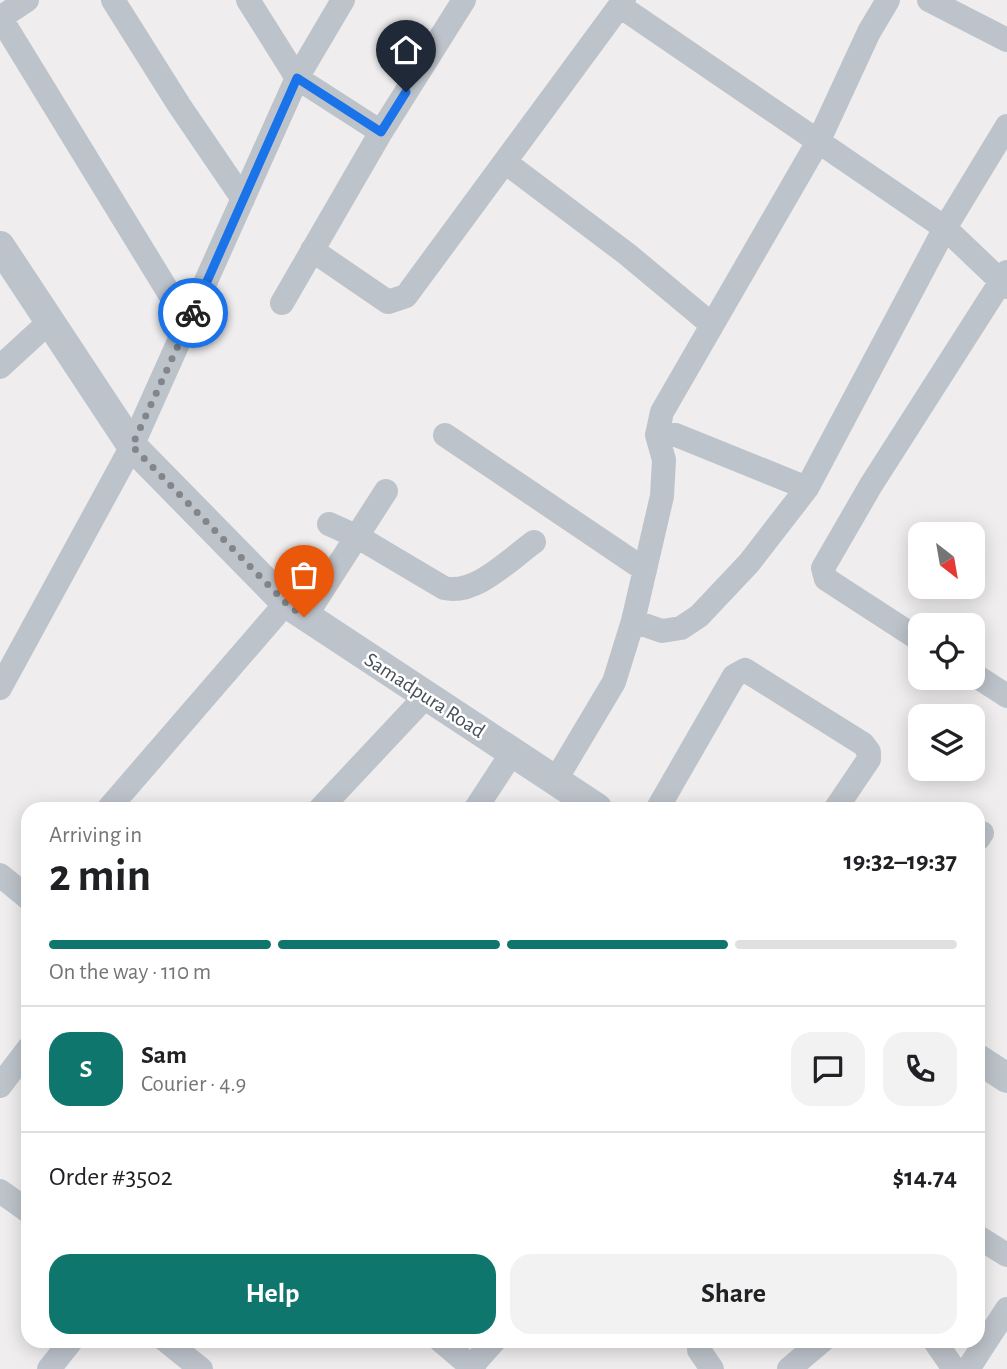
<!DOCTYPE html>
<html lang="en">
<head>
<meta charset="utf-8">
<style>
  :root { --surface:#fff; --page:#f2f2f2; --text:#202124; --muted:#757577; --line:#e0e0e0; --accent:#0f766e }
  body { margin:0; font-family:"Alegreya Sans",sans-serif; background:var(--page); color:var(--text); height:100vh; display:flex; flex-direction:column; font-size:26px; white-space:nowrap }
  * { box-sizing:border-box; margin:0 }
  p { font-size:23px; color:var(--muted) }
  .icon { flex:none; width:38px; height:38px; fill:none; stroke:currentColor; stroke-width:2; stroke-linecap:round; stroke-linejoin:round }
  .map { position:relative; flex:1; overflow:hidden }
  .side { position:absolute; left:21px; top:802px; width:964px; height:546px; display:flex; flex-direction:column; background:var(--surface); border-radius:21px; box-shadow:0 4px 18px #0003 }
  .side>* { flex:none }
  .needle { width:46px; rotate:149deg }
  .controls { position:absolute; left:908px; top:522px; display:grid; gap:14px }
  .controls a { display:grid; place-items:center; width:77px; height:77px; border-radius:14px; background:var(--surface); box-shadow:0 4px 18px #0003; font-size:35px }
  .pin { position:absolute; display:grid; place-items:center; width:60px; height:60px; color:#fff; margin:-72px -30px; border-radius:50% 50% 50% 0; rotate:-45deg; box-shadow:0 0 7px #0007 }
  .pin .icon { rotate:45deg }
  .courier { position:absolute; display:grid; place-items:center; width:70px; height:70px; margin:-35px; border:5px solid #1a73e8; border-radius:50%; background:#fff; color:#222; box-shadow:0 2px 9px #0007 }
  .summary em { font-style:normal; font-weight:600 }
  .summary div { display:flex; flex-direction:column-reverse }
  .summary { display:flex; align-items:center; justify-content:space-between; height:119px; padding:0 28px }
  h1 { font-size:46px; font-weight:600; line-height:52px }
  .bar { display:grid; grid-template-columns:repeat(4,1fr); gap:10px 7px; align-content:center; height:84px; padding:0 28px }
  .bar i { height:9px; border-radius:5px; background:var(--line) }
  .bar .active { background:var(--accent) }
  .bar p { grid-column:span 4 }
  .line { display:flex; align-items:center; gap:18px; padding:0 28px; border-top:2px solid var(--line) }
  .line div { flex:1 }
  .round { display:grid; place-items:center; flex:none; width:74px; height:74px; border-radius:21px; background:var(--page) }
  .primary-button { display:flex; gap:14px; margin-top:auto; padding:14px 28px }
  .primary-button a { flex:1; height:80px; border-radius:21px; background:var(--accent); color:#fff; font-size:28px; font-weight:600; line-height:80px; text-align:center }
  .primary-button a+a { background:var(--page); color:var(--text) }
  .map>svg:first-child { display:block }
</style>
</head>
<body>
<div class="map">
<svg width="1007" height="1369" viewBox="0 0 1007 1369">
  <rect width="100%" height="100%" fill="#efeded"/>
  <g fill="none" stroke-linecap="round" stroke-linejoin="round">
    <!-- minor -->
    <path stroke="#bdc3ca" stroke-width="24" d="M113 0 179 105 243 199
      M248 0 297 78 381 132
      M929 0 1007 40
      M620 6 945 228 1007 287
      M0 17 188 324
      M0 18 27 0
      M505 162 627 254 711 324
      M312 250 388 302 406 296 624 0
      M282 303 381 132 464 0
      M0 367 48 323
      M445 435 645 570
      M657 435H676L807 488
      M329 524 358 537 444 588C475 596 510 559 534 542
      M305 617 386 491
      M633 621 662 631 681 628 699 616 749 563 807 488 945 228 1007 126
      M920 640 826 579 823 568 871 485 1007 272
      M973 674 1007 696
      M0 688 132 446 297 78 343 0
      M555 781 614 682 633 621 662 496 664 460 657 435 662 412 819 140 869 32 888 0
      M109 808 286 603
      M321 808 428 694
      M476 808 512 753
      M658 808 734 676 745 670 863 744 869 752V759L836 808
      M978 839 982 833
      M0 875 28 898
      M0 1086 28 1049
      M0 1191 28 1211
      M978 1237 1007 1255
      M165 1340 201 1369
      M440 1340 474 1369
      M699 1340V1350L712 1369
      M934 1340 954 1369
      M49 1369 72 1340
      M469 1369 495 1340
      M789 1369 823 1340
      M968 1369 1007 1309"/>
    <!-- tertiary -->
    <path stroke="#bdc3ca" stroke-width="30" d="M0 246 132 446 286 603 597 808
      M978 1059 1007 1078"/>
  </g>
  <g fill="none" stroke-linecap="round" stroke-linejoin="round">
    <!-- done -->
    <path stroke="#82868c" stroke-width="7" stroke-dasharray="0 12.6" d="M193 313 132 446 286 603 304 617"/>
    <!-- route -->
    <path stroke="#1a73e8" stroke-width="9" d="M193 313 297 78 381 132 406 92"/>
  </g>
  <g text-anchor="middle" stroke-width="5" stroke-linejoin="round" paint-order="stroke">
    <!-- street labels -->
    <g font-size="21" fill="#484f58" stroke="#fff">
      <text transform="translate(425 695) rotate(33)" y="7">Samadpura Road</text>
    </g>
  </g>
</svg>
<div class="controls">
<a><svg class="needle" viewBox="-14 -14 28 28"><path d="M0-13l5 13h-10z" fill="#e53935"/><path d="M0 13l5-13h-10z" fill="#757577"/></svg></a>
<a><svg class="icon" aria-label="locate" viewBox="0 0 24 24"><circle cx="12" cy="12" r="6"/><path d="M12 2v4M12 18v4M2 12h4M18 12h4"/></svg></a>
<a><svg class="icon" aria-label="layers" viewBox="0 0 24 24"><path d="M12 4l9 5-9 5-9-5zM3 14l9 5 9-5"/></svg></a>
</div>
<div class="pin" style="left:304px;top:617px;background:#ea580c"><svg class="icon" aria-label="bag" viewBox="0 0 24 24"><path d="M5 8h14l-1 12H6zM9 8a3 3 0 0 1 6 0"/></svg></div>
<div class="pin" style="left:406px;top:92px;background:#1f2937"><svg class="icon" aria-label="home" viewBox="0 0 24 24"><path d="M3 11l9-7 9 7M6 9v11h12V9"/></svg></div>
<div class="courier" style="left:193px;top:313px"><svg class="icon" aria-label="bike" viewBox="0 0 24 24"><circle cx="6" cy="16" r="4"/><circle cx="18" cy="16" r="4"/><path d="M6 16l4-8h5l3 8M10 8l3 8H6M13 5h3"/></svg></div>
<section class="side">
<div class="summary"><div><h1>2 min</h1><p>Arriving in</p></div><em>19:32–19:37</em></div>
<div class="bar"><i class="active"></i><i class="active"></i><i class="active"></i><i></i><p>On the way · 110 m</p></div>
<div class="line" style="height:126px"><b class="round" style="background:var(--accent);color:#fff">S</b><div><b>Sam</b><p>Courier · 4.9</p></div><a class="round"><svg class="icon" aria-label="chat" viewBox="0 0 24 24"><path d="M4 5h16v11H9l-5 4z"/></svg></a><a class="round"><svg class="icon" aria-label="phone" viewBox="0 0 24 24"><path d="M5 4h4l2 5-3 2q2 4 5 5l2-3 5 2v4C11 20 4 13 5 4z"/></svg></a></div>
<div class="line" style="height:91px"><div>Order #3502</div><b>$14.74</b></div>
<div class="primary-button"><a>Help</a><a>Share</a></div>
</section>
</div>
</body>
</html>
